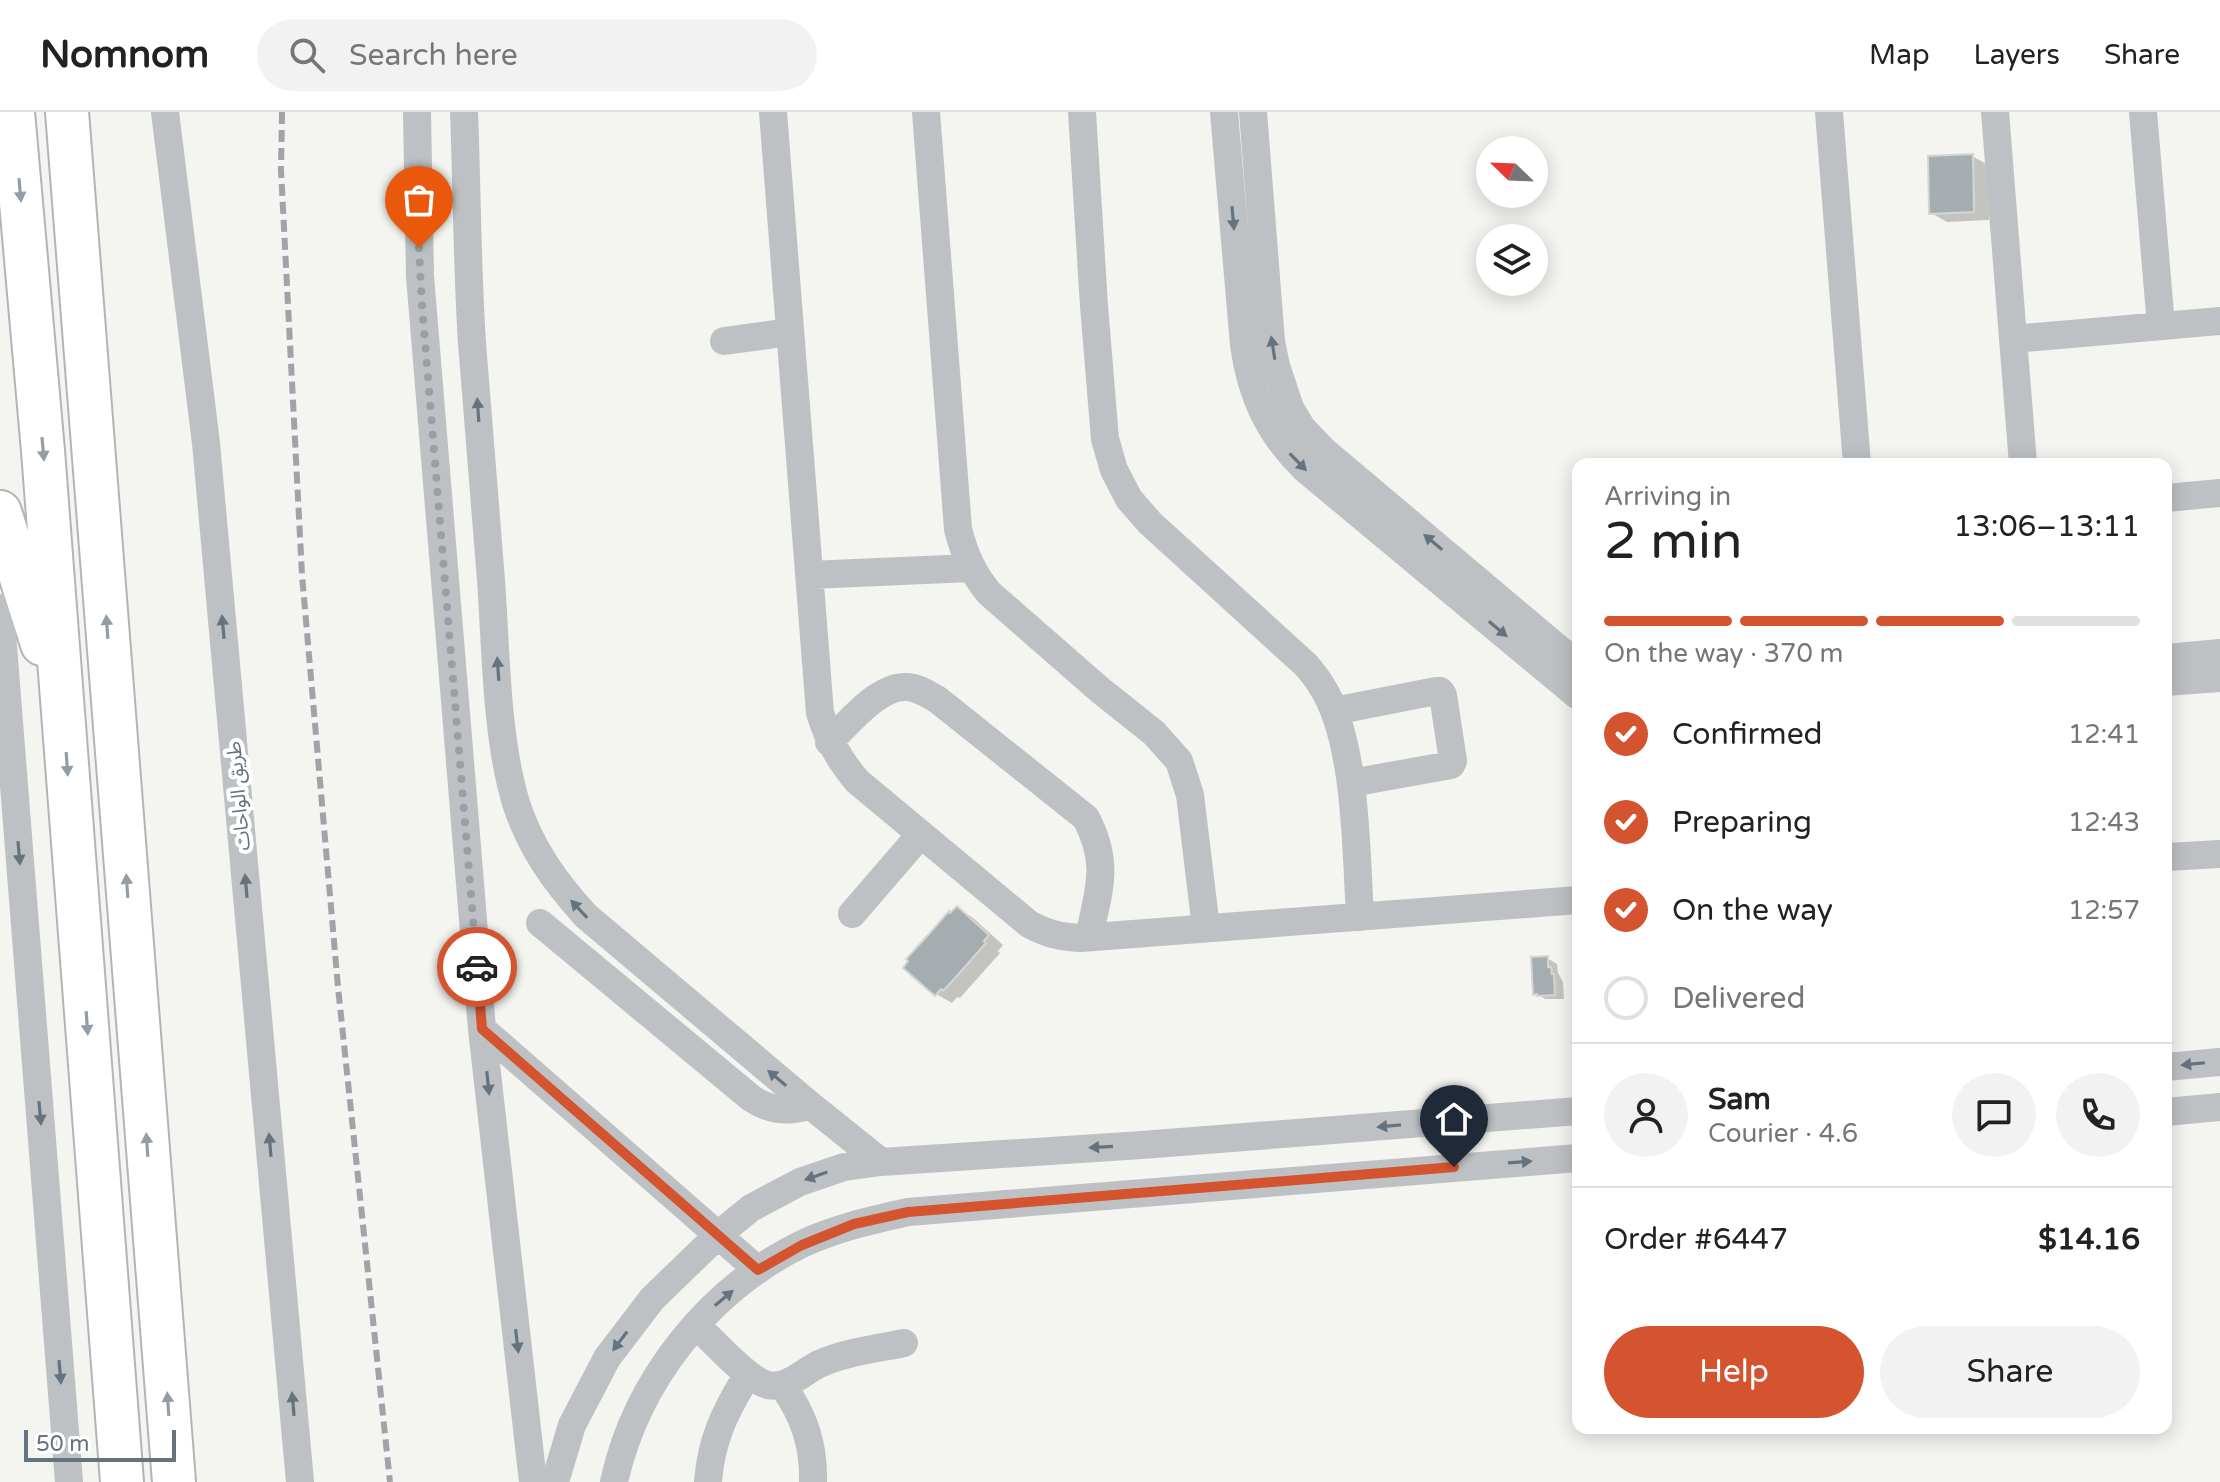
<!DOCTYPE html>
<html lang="en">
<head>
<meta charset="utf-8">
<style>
  :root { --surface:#fff; --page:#f2f2f2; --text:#222; --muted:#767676; --line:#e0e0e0; --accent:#d4542f }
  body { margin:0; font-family:"Varela Round","Noto Sans Arabic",sans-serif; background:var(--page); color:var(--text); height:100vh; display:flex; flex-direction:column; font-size:30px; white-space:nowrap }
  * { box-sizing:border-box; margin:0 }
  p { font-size:26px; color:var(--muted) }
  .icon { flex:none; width:44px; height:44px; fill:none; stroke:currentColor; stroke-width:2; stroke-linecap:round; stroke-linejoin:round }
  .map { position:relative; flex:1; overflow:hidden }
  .sheet { position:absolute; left:1572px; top:346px; width:600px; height:976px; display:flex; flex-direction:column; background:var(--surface); border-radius:16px; box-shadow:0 4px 20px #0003 }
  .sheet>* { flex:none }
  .needle { width:52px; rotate:293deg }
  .controls { position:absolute; left:1476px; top:24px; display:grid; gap:16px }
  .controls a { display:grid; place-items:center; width:72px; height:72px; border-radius:50%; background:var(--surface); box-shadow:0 4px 20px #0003; font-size:40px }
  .scale { position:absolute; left:24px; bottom:20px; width:152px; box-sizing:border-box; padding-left:8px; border:4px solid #65737e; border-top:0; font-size:22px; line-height:28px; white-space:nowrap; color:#65737e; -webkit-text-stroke:6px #fff; paint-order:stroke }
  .pin { position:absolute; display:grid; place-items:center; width:68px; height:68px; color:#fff; margin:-82px -34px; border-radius:50% 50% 50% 0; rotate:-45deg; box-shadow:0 0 8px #0007 }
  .pin .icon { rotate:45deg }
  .courier { position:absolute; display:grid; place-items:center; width:80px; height:80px; margin:-40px; border:6px solid #d4542f; border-radius:50%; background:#fff; color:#222; box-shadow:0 2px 10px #0007 }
  .summary em { font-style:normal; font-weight:600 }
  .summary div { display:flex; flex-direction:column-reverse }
  .summary { display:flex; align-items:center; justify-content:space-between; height:136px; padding:0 32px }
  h1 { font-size:52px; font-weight:600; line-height:60px }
  .bar { display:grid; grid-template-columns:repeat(4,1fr); gap:12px 8px; align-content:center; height:96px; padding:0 32px }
  .bar i { height:10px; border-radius:6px; background:var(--line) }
  .bar .current { background:var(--accent) }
  .bar p { grid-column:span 4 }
  .line { display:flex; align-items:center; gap:20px; padding:0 32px; border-top:2px solid var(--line) }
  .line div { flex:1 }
  .round { display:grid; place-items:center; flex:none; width:84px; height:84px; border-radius:42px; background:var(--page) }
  ol { padding:0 32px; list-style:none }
  li { display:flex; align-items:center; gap:24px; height:88px }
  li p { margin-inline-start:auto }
  li .icon { padding:8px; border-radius:50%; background:var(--accent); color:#fff; stroke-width:4 }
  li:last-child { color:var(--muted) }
  li i { width:44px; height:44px; border:4px solid var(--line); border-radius:50% }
  .cta { display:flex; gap:16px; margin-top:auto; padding:16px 32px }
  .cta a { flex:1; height:92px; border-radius:48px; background:var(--accent); color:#fff; font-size:32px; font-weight:600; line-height:92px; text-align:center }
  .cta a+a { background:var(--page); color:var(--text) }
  header { display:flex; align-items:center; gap:48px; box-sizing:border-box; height:112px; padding:0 40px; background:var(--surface); border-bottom:2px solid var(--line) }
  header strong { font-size:38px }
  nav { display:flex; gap:44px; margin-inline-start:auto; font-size:28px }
  .search { width:560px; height:72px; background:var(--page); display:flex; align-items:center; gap:20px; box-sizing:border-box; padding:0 28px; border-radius:44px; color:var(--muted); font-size:30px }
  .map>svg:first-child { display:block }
</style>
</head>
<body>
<header>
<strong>Nomnom</strong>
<div class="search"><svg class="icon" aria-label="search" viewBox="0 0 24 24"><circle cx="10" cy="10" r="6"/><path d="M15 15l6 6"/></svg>Search here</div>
<nav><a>Map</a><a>Layers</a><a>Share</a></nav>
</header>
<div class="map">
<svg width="2220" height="1370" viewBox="0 0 2220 1370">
  <rect width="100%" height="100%" fill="#f4f4f0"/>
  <!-- shadow -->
  <path fill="#0003" d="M1972 44 1988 53 1989 108 1947 110 1931 101Z
    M957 796 972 805 1003 833 998 839 1000 841 960 886 957 885 952 891 936 882Z
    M1547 846 1557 852 1558 861 1563 870 1564 887H1545L1535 881Z"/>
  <!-- building -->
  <path fill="#a6adb1" stroke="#d5d5d3" stroke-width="2" d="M1973 42 1974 100 1929 102 1928 44Z
    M957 794 989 823 984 829 986 831 956 865 943 879 941 877 935 884 903 856 908 849 906 847 929 822 949 799 950 801Z
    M1548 844V855H1551L1552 862H1554L1555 883 1537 884V882L1533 883 1531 845Z"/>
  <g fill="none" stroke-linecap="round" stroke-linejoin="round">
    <!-- highway casing -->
    <g stroke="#b2b5b8" stroke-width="46">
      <path id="highway" d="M13 0 43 339 122 1370
        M67 0 174 1370
        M0 400 42 532"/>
    </g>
    <!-- minor -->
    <path stroke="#bdc1c4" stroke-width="28" d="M165 0 206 331 300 1370
      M417 0 420 164 482 917 533 1370
      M464 0C467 77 467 154 472 231 478 310 485 389 491 468 496 538 496 625 516 691 530 735 555 770 586 804L810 993 881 1050
      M773 0 820 601C829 629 838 646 857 669L1029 812C1047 822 1061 825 1081 826L1578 788
      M926 0 958 417C964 442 973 462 989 481L1100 578 1154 621 1179 649 1190 683 1206 816
      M1082 0 1094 194 1105 327 1114 358 1129 387 1150 411 1306 553C1311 559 1317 566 1321 573 1357 627 1356 740 1360 805
      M1224 0 1244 233C1251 283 1268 321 1305 357L1578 584
      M1253 0 1271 229 1276 254 1290 296 1302 316 1324 339 1578 553
      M1829 0 1857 352
      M1995 0 2023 352
      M2143 0 2161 214
      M2013 227 2220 209
      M724 229 790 220
      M2166 386 2220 381
      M809 463 971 456
      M0 496 69 1370
      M2166 546 2220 541
      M2166 570 2220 566
      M1334 599 1436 579H1440L1443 583 1453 649 1451 653 1351 671
      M829 630C848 612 876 576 904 575 916 574 928 582 938 588L1086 706C1110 752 1099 777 1089 825
      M2166 745 2220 742
      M852 802 921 722
      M540 811 751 986C770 999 788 1001 810 993
      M482 917 758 1158
      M2166 955 2220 950
      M2166 1000 2220 995
      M696 1213C712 1227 748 1269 768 1273 787 1277 803 1260 819 1252 845 1240 876 1237 904 1231
      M782 1273C804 1303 814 1333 813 1370
      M555 1370 572 1313 607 1246 652 1187 686 1154 718 1123 751 1096 800 1070 844 1055 881 1050 1142 1033 1578 999
      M614 1370C636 1269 709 1177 802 1132 836 1116 872 1108 908 1100L1578 1046
      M708 1370C711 1327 726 1298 748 1262"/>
    <!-- highway -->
    <use href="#highway" stroke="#fff" stroke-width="42"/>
    <!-- rail -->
    <path stroke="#9fa4a9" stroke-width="6" stroke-dasharray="12 6" stroke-linecap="butt" d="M282 0 281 58 302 463 338 875 390 1370"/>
  </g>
  <!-- one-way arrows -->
  <defs><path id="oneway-solid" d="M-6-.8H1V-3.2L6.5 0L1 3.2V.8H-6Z" transform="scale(2)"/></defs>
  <g fill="#939da5">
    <use href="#oneway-solid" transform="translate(20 78) rotate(85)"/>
    <use href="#oneway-solid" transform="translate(43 337) rotate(85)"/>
    <use href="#oneway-solid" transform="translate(107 515) rotate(-94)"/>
    <use href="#oneway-solid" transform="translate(67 652) rotate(86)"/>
    <use href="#oneway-solid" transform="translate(127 774) rotate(-94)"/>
    <use href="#oneway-solid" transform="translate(87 911) rotate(86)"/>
    <use href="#oneway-solid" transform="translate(147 1033) rotate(-94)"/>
    <use href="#oneway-solid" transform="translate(168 1292) rotate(-94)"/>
  </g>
  <g fill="#65737e">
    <use href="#oneway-solid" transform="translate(1233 106) rotate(85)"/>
    <use href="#oneway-solid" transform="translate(1273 236) rotate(-99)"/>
    <use href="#oneway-solid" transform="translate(478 298) rotate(-94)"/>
    <use href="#oneway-solid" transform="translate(1298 350) rotate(46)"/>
    <use href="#oneway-solid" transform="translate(1433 430) rotate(-140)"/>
    <use href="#oneway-solid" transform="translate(223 515) rotate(-95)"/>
    <use href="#oneway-solid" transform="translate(1498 517) rotate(40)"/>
    <use href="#oneway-solid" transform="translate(498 557) rotate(-94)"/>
    <use href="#oneway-solid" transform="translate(19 741) rotate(85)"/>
    <use href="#oneway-solid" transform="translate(246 774) rotate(-95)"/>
    <use href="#oneway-solid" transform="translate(579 797) rotate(-133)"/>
    <use href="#oneway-solid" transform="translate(2193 952) rotate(174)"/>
    <use href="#oneway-solid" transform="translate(777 966) rotate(-140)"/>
    <use href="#oneway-solid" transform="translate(488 971) rotate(84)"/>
    <use href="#oneway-solid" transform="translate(40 1001) rotate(85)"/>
    <use href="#oneway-solid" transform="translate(1389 1014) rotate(175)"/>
    <use href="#oneway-solid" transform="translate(270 1033) rotate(-95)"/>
    <use href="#oneway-solid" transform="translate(1101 1035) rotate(177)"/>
    <use href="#oneway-solid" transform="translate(1520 1050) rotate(-4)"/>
    <use href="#oneway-solid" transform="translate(816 1064) rotate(161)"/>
    <use href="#oneway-solid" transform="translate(724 1186) rotate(-40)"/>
    <use href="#oneway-solid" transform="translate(517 1229) rotate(83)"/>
    <use href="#oneway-solid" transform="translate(620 1229) rotate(127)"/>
    <use href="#oneway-solid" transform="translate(60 1260) rotate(85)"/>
    <use href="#oneway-solid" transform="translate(293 1292) rotate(-95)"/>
  </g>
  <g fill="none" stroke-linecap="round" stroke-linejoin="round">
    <!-- done -->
    <path stroke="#97a0a6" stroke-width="8" stroke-dasharray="0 14.4" d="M419 136 422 194 477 855"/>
    <!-- route -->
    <path stroke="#d4542f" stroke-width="10" d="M477 855 482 917 758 1158 802 1133 854 1112 908 1100 1454 1055"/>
  </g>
  <g text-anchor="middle" stroke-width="8" stroke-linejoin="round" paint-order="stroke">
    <!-- street labels -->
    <g font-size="20" fill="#65737e" stroke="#fff">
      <text transform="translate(238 684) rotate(-95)" y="7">طريق الواحات</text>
    </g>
  </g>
</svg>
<div class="controls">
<a><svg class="needle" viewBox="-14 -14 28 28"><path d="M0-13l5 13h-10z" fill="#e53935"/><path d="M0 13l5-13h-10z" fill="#767676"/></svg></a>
<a><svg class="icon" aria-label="layers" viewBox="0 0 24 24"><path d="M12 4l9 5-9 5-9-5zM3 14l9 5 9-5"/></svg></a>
</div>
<div class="scale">50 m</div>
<div class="pin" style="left:419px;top:136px;background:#ea580c"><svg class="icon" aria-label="bag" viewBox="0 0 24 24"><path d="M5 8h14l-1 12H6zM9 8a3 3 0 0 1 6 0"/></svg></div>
<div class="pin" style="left:1454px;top:1055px;background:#1f2937"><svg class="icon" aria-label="home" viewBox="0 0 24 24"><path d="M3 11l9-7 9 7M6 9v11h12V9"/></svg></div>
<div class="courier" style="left:477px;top:855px"><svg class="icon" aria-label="car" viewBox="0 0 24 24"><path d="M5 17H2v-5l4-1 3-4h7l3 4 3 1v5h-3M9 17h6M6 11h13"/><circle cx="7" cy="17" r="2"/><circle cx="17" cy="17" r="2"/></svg></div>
<section class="sheet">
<div class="summary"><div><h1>2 min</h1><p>Arriving in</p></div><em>13:06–13:11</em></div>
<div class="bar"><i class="current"></i><i class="current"></i><i class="current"></i><i></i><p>On the way · 370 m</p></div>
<ol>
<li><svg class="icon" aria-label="check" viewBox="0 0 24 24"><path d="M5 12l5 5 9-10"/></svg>Confirmed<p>12:41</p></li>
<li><svg class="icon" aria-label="check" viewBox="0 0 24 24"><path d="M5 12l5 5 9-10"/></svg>Preparing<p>12:43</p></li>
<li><svg class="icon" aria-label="check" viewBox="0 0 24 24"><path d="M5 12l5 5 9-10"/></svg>On the way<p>12:57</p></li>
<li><i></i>Delivered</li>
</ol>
<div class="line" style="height:144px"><a class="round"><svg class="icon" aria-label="person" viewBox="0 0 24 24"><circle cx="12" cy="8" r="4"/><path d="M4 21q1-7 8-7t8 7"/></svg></a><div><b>Sam</b><p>Courier · 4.6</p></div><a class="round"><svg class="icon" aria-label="chat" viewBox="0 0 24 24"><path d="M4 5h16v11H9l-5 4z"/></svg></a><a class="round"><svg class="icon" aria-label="phone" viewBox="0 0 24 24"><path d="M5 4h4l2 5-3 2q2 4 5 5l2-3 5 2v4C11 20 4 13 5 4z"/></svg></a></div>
<div class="line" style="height:104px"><div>Order #6447</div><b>$14.16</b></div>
<div class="cta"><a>Help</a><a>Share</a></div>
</section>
</div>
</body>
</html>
